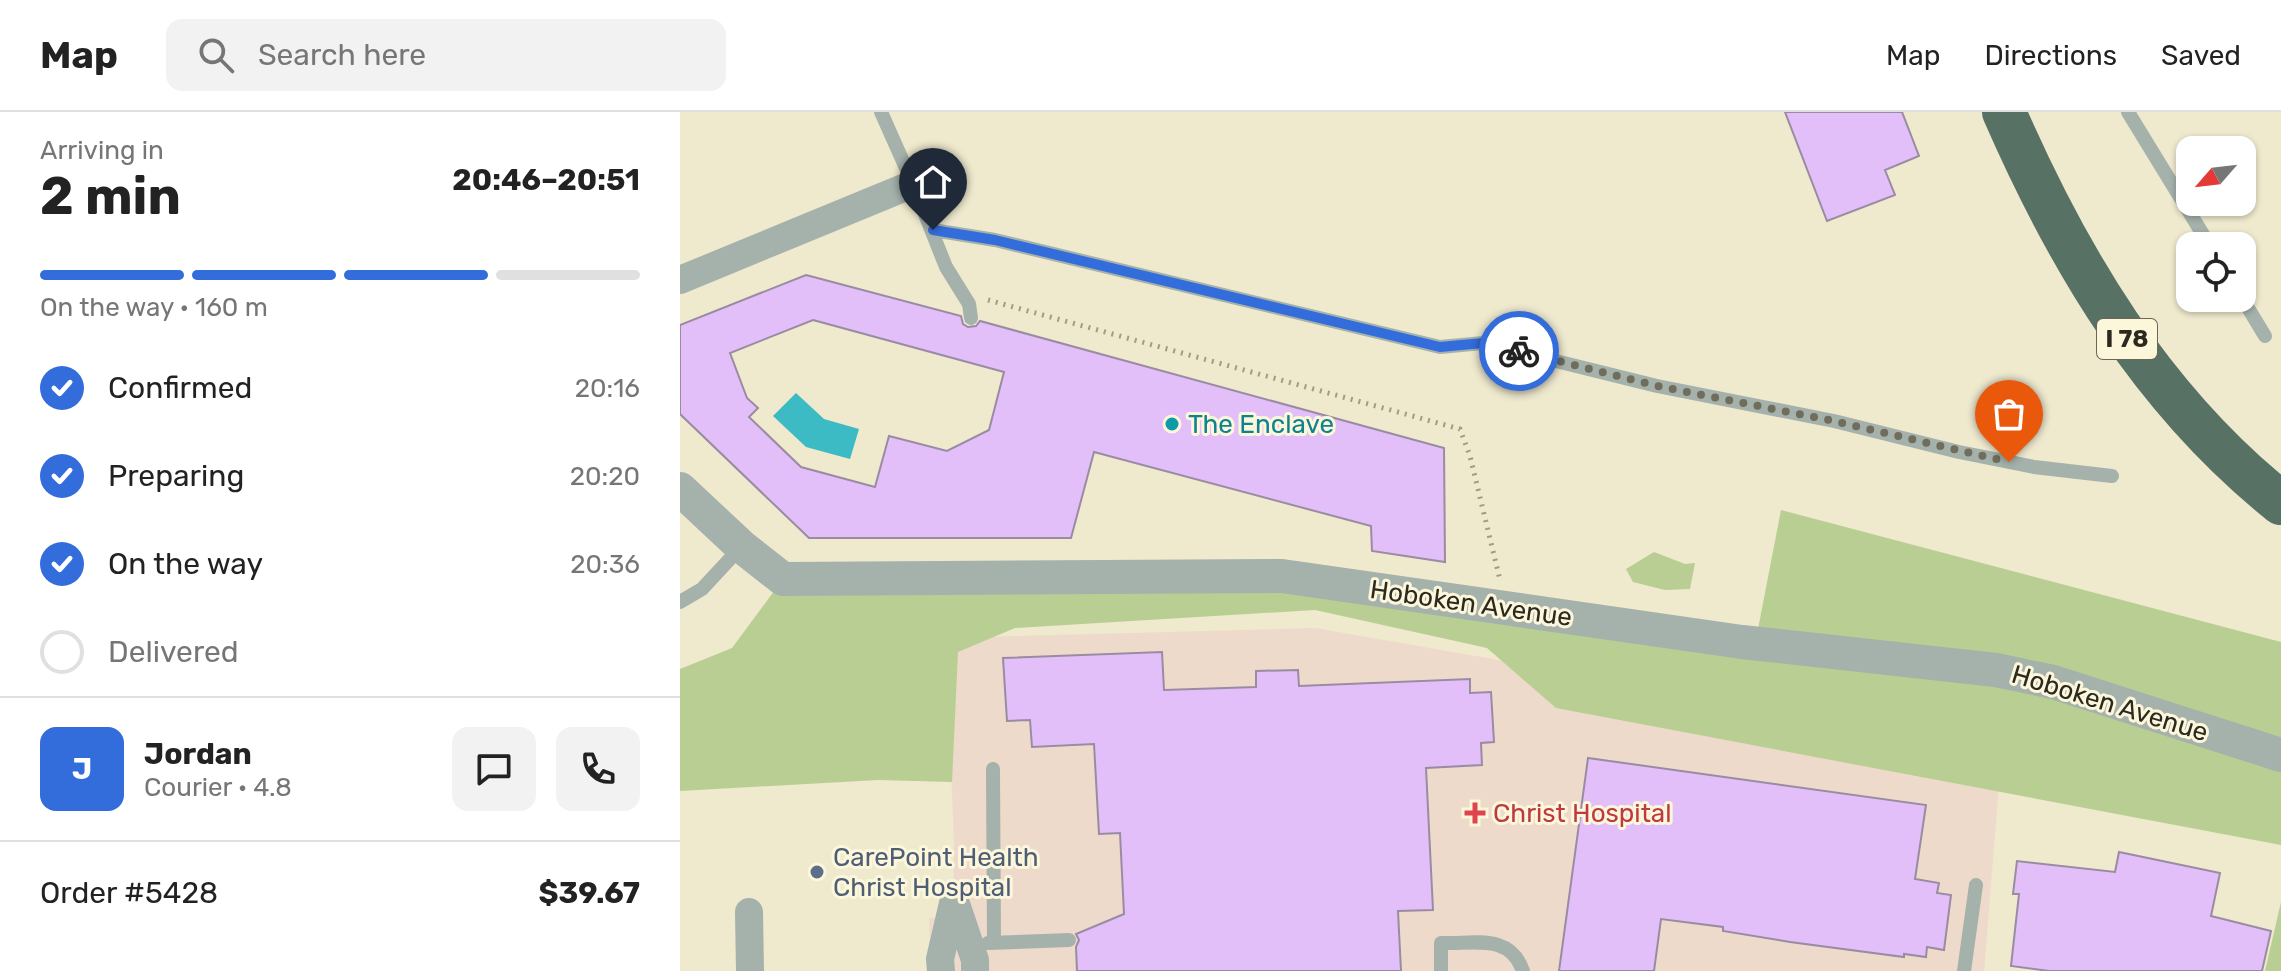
<!DOCTYPE html>
<html lang="en">
<head>
<meta charset="utf-8">
<style>
  :root { --surface:#fff; --page:#f2f2f2; --text:#222; --muted:#767676; --line:#e0e0e0; --accent:#336ddb }
  body { margin:0; font-family:Rubik,sans-serif; background:var(--page); color:var(--text); height:100vh; display:flex; flex-direction:column; font-size:30px; white-space:nowrap }
  * { box-sizing:border-box; margin:0 }
  p { font-size:26px; color:var(--muted) }
  .icon { flex:none; width:44px; height:44px; fill:none; stroke:currentColor; stroke-width:2; stroke-linecap:round; stroke-linejoin:round }
  .map { position:relative; flex:1; overflow:hidden }
  .panel { display:flex; flex-direction:column; background:var(--surface); width:680px }
  .panel>* { flex:none }
  .needle { width:52px; rotate:242deg }
  .tools { position:absolute; left:1496px; top:24px; display:grid; gap:16px }
  .tools a { display:grid; place-items:center; width:80px; height:80px; border-radius:16px; background:var(--surface); box-shadow:0 2px 6px #0004; font-size:40px }
  .pin { position:absolute; display:grid; place-items:center; width:68px; height:68px; color:#fff; margin:-82px -34px; border-radius:50% 50% 50% 0; rotate:-45deg; box-shadow:0 0 8px #0007 }
  .pin .icon { rotate:45deg }
  .courier { position:absolute; display:grid; place-items:center; width:80px; height:80px; margin:-40px; border:6px solid #336ddb; border-radius:50%; background:#fff; color:#222; box-shadow:0 2px 10px #0007 }
  .summary em { font-style:normal; font-weight:700 }
  .summary div { display:flex; flex-direction:column-reverse }
  .summary { display:flex; align-items:center; justify-content:space-between; height:136px; padding:0 40px }
  h1 { font-size:52px; font-weight:700; line-height:60px }
  .bar { display:grid; grid-template-columns:repeat(4,1fr); gap:12px 8px; align-content:center; height:96px; padding:0 40px }
  .bar i { height:10px; border-radius:6px; background:var(--line) }
  .bar .on { background:var(--accent) }
  .bar p { grid-column:span 4 }
  .line { display:flex; align-items:center; gap:20px; padding:0 40px; border-top:2px solid var(--line) }
  .line div { flex:1 }
  .round { display:grid; place-items:center; flex:none; width:84px; height:84px; border-radius:16px; background:var(--page) }
  ol { padding:0 40px; list-style:none }
  li { display:flex; align-items:center; gap:24px; height:88px }
  li p { margin-inline-start:auto }
  li .icon { padding:8px; border-radius:50%; background:var(--accent); color:#fff; stroke-width:4 }
  li:last-child { color:var(--muted) }
  li i { width:44px; height:44px; border:4px solid var(--line); border-radius:50% }
  header { display:flex; align-items:center; gap:48px; box-sizing:border-box; height:112px; padding:0 40px; background:var(--surface); border-bottom:2px solid var(--line) }
  header strong { font-size:38px }
  nav { display:flex; gap:44px; margin-inline-start:auto; font-size:28px }
  .search { width:560px; height:72px; background:var(--page); display:flex; align-items:center; gap:20px; box-sizing:border-box; padding:0 28px; border-radius:16px; color:var(--muted); font-size:30px }
  main { display:flex; flex:1; min-height:0 }
  .map>svg:first-child { display:block }
</style>
</head>
<body>
<header>
<strong>Map</strong>
<div class="search"><svg class="icon" aria-label="search" viewBox="0 0 24 24"><circle cx="10" cy="10" r="6"/><path d="M15 15l6 6"/></svg>Search here</div>
<nav><a>Map</a><a>Directions</a><a>Saved</a></nav>
</header>
<main>
<section class="panel">
<div class="summary"><div><h1>2 min</h1><p>Arriving in</p></div><em>20:46–20:51</em></div>
<div class="bar"><i class="on"></i><i class="on"></i><i class="on"></i><i></i><p>On the way · 160 m</p></div>
<ol>
<li><svg class="icon" aria-label="check" viewBox="0 0 24 24"><path d="M5 12l5 5 9-10"/></svg>Confirmed<p>20:16</p></li>
<li><svg class="icon" aria-label="check" viewBox="0 0 24 24"><path d="M5 12l5 5 9-10"/></svg>Preparing<p>20:20</p></li>
<li><svg class="icon" aria-label="check" viewBox="0 0 24 24"><path d="M5 12l5 5 9-10"/></svg>On the way<p>20:36</p></li>
<li><i></i>Delivered</li>
</ol>
<div class="line" style="height:144px"><b class="round" style="background:var(--accent);color:#fff">J</b><div><b>Jordan</b><p>Courier · 4.8</p></div><a class="round"><svg class="icon" aria-label="chat" viewBox="0 0 24 24"><path d="M4 5h16v11H9l-5 4z"/></svg></a><a class="round"><svg class="icon" aria-label="phone" viewBox="0 0 24 24"><path d="M5 4h4l2 5-3 2q2 4 5 5l2-3 5 2v4C11 20 4 13 5 4z"/></svg></a></div>
<div class="line" style="height:104px"><div>Order #5428</div><b>$39.67</b></div>
</section>
<div class="map">
<svg width="1601" height="859" viewBox="0 0 1601 859">
  <rect width="100%" height="100%" fill="#efe9ce"/>
  <!-- medical -->
  <path fill="#eedacb" d="M635 516 848 553 1320 661 1304 859H251L249 806H273L274 732 266 526Z"/>
  <!-- green -->
  <path fill="#b9ce92" d="M1101 398 1601 530V733L876 596 807 536 635 498 335 516 278 540 272 670 198 668 0 679V557L52 536 103 467 690 466 1078 517Z
    M974 440 1005 452 1015 451 1010 477 985 478 953 470 946 457Z
    M1601 790V859H1585Z"/>
  <!-- water -->
  <path fill="#3dbbc5" d="M116 281 144 307 179 317 170 347 126 335 93 304Z"/>
  <!-- building -->
  <path fill="#e2bff9" stroke="#998ca2" stroke-width="2" fill-rule="evenodd" d="M1105 0H1222L1239 44 1205 58 1215 83 1147 109Z
    M126 163 281 204 283 212 288 215 296 214 300 209 764 336 765 450 692 439 691 414 414 340 391 426H129L0 302V213ZM133 208 324 260 309 318 267 339 209 324 195 375 121 355 69 305 78 296 67 286 50 241Z
    M482 540 484 578 576 575V559L618 558 619 574 790 567V581L811 580 814 630 801 631 802 653 746 656 753 798 718 799 721 859H397L396 835 399 828 396 822 444 802 440 721 419 722 414 632 352 635 350 608 327 609 323 546Z
    M908 646 1246 693 1235 767 1259 771 1257 781 1271 783 1264 838 1247 835 1246 845 1224 842V845L1110 830 1043 819V815L981 807 974 859H879Z
    M1439 740 1540 761 1531 804 1591 819 1582 859H1369L1331 854 1339 782H1333L1337 749 1435 760Z"/>
  <g fill="none" stroke-linecap="round" stroke-linejoin="round">
    <!-- path -->
    <path stroke="#a09c88" stroke-width="5" stroke-dasharray="2 6" stroke-linecap="butt" d="M308 188 780 317 790 344 820 468"/>
    <!-- service -->
    <path stroke="#a5b1ab" stroke-width="14" d="M201 0 233 72 266 155 289 192 291 206
      M1448 0 1530 134
      M253 118 315 128 760 235 803 231 977 274 1154 309 1279 340 1354 355 1432 364
      M1562 186 1585 224
      M0 490 22 477 61 435
      M313 657 314 831
      M308 831 389 828
      M761 859V831C794 832 830 821 843 859
      M1284 859 1296 773"/>
    <!-- minor -->
    <path stroke="#a5b1ab" stroke-width="28" d="M0 168 233 72
      M274 786 295 848V859
      M69 800 70 859
      M261 859 260 847 274 787"/>
    <!-- tertiary -->
    <path stroke="#a5b1ab" stroke-width="34" d="M0 377 61 434 103 467 602 464 1062 530 1316 558 1373 570 1601 643"/>
    <!-- motorway -->
    <path stroke="#587165" stroke-width="44" d="M1324 0C1389 149 1472 288 1601 391"/>
  </g>
  <g fill="none" stroke-linecap="round" stroke-linejoin="round">
    <!-- done -->
    <path stroke="#706d5d" stroke-width="8" stroke-dasharray="0 14.4" d="M839 239 977 274 1154 309 1329 350"/>
    <!-- route -->
    <path stroke="#336ddb" stroke-width="10" d="M253 118 315 128 760 235 803 231 839 239"/>
  </g>
  <!-- markers -->
  <circle fill="#0f9aa8" stroke="#fcf6db" stroke-width="3" cx="492" cy="312" r="8"/>
  <path fill="#e0444e" stroke="#fcf6db" stroke-width="3" d="M791 689h8v8h8v8h-8v8h-8v-8h-8v-8h8z"/>
  <circle fill="#5c6f8a" stroke="#fcf6db" stroke-width="3" cx="137" cy="760" r="8"/>
  <g text-anchor="middle" stroke-width="6" stroke-linejoin="round" paint-order="stroke">
    <!-- shield labels -->
    <rect fill="#fcf6db" stroke="#6a6758" stroke-width="2" x="1417" y="207" width="60" height="40" rx="6"/>
    <g font-size="24" font-weight="bold" fill="#2c2a20">
      <text x="1447" y="235">I 78</text>
    </g>
    <!-- culture labels -->
    <g font-size="26" fill="#0d838f" stroke="#fcf6db" text-anchor="start">
      <text x="508" y="321">The Enclave</text>
    </g>
    <!-- street labels -->
    <g font-size="26" fill="#2c2a20" stroke="#fcf6db">
      <text transform="translate(791 491) rotate(8)" y="9">Hoboken Avenue</text>
      <text transform="translate(1430 591) rotate(17)" y="9">Hoboken Avenue</text>
    </g>
    <!-- health labels -->
    <g font-size="26" fill="#be3a42" stroke="#fcf6db" text-anchor="start">
      <text x="813" y="710">Christ Hospital</text>
    </g>
    <!-- service labels -->
    <g font-size="26" fill="#4e5e75" stroke="#fcf6db" text-anchor="start">
      <text x="153" y="754">CarePoint Health<tspan x="153" dy="30">Christ Hospital</tspan></text>
    </g>
  </g>
</svg>
<div class="tools">
<a><svg class="needle" viewBox="-14 -14 28 28"><path d="M0-13l5 13h-10z" fill="#e53935"/><path d="M0 13l5-13h-10z" fill="#767676"/></svg></a>
<a><svg class="icon" aria-label="locate" viewBox="0 0 24 24"><circle cx="12" cy="12" r="6"/><path d="M12 2v4M12 18v4M2 12h4M18 12h4"/></svg></a>
</div>
<div class="pin" style="left:1329px;top:350px;background:#ea580c"><svg class="icon" aria-label="bag" viewBox="0 0 24 24"><path d="M5 8h14l-1 12H6zM9 8a3 3 0 0 1 6 0"/></svg></div>
<div class="pin" style="left:253px;top:118px;background:#1f2937"><svg class="icon" aria-label="home" viewBox="0 0 24 24"><path d="M3 11l9-7 9 7M6 9v11h12V9"/></svg></div>
<div class="courier" style="left:839px;top:239px"><svg class="icon" aria-label="bike" viewBox="0 0 24 24"><circle cx="6" cy="16" r="4"/><circle cx="18" cy="16" r="4"/><path d="M6 16l4-8h5l3 8M10 8l3 8H6M13 5h3"/></svg></div>
</div>
</main>
</body>
</html>
